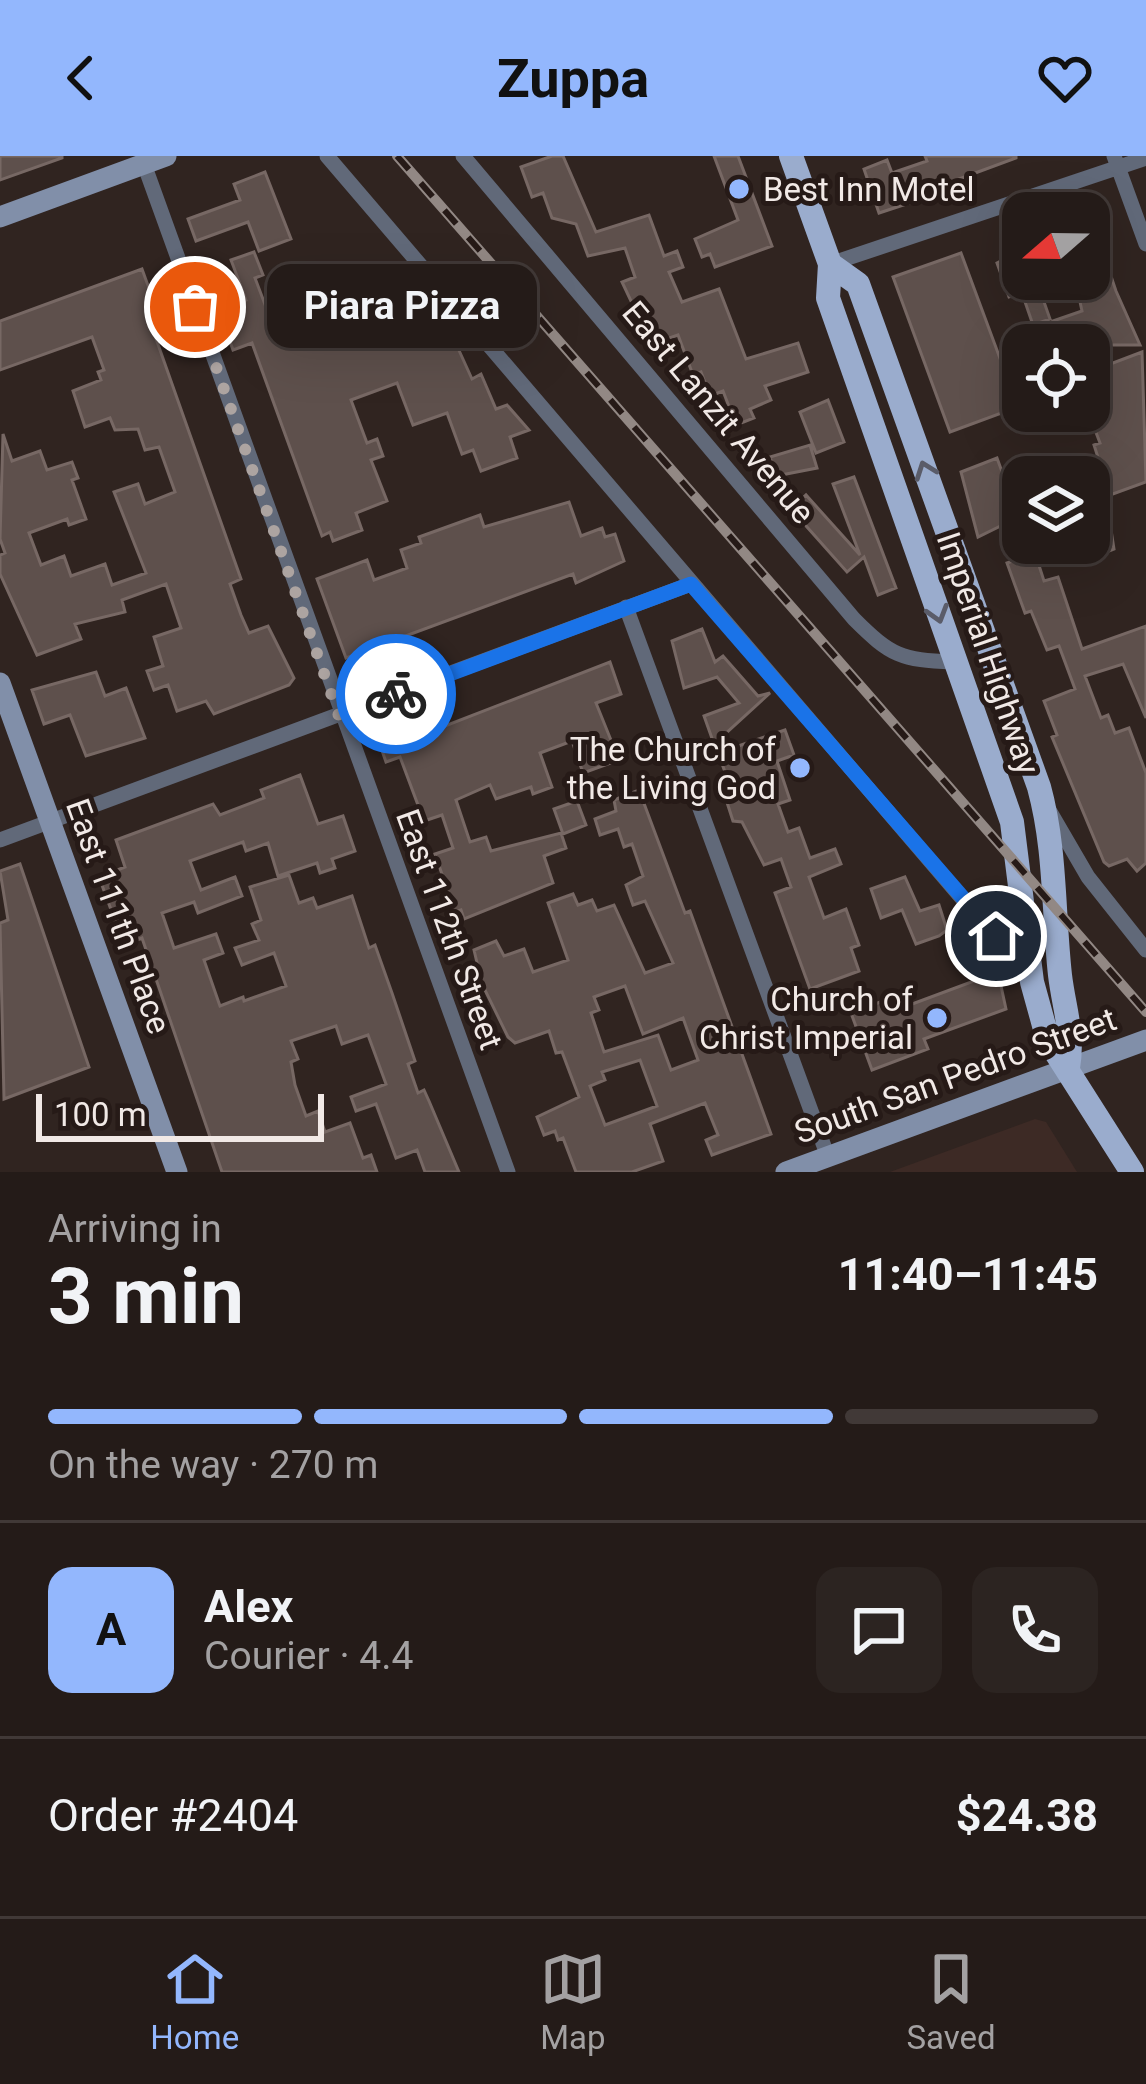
<!DOCTYPE html>
<html lang="en">
<head>
<meta charset="utf-8">
<style>
  :root { --surface:#241b18; --page:#2c2421; --text:#f1f3f6; --muted:#a3a1a2; --line:#413937; --accent:#93b7fd }
  body { margin:0; font-family:Roboto,sans-serif; background:var(--page); color:var(--text); height:100vh; display:flex; flex-direction:column; font-size:45px; white-space:nowrap }
  * { box-sizing:border-box; margin:0 }
  p { font-size:39px; color:var(--muted) }
  .icon { flex:none; width:66px; height:66px; fill:none; stroke:currentColor; stroke-width:2; stroke-linecap:round; stroke-linejoin:round }
  .map { position:relative; height:1016px; overflow:hidden }
  .sheet { display:flex; flex-direction:column; background:var(--surface); flex:1 }
  .sheet>* { flex:none }
  .needle { width:78px; rotate:250deg }
  .controls { position:absolute; left:1002px; top:36px; display:grid; gap:24px }
  .controls a { display:grid; place-items:center; width:108px; height:108px; border-radius:24px; background:var(--surface); box-shadow:0 12px 48px #0002,0 0 0 3px var(--line); font-size:60px }
  .scale { position:absolute; left:36px; bottom:30px; width:288px; box-sizing:border-box; padding-left:12px; border:6px solid #f1e9e6; border-top:0; font-size:33px; line-height:42px; white-space:nowrap; color:#f1e9e6; -webkit-text-stroke:9px #261a17; paint-order:stroke }
  .pin { position:absolute; display:grid; place-items:center; width:102px; height:102px; color:#fff; margin:-51px; border:6px solid #fff; border-radius:50%; box-shadow:0 3px 12px #0007 }
  .courier { position:absolute; display:grid; place-items:center; width:120px; height:120px; margin:-60px; border:9px solid #1a73e8; border-radius:50%; background:#fff; color:#222; box-shadow:0 3px 15px #0007 }
  .bubble { position:absolute; height:84px; border-radius:24px; background:var(--surface); box-shadow:0 12px 48px #0002,0 0 0 3px var(--line); font-size:39px; font-weight:700; line-height:84px; text-align:center }
  .headline em { font-style:normal; font-weight:700 }
  .headline div { display:flex; flex-direction:column-reverse }
  .headline { display:flex; align-items:center; justify-content:space-between; height:204px; padding:0 48px }
  h1 { font-size:78px; font-weight:700; line-height:90px }
  .bar { display:grid; grid-template-columns:repeat(4,1fr); gap:18px 12px; align-content:center; height:144px; padding:0 48px }
  .bar i { height:15px; border-radius:9px; background:var(--line) }
  .bar .active { background:var(--accent) }
  .bar p { grid-column:span 4 }
  .line { display:flex; align-items:center; gap:30px; padding:0 48px; border-top:3px solid var(--line) }
  .line div { flex:1 }
  .round { display:grid; place-items:center; flex:none; width:126px; height:126px; border-radius:24px; background:var(--page) }
  header { display:flex; justify-content:space-between; align-items:center; height:156px; padding:0 48px; background:var(--accent); color:#111; font-size:54px; font-weight:700 }
  .tabs { display:flex; justify-content:space-around; align-items:center; height:168px; border-top:3px solid var(--line); background:var(--surface); font-size:33px; color:var(--muted) }
  .tabs a { display:grid; justify-items:center; gap:6px }
  .tabs .active { color:var(--accent) }
  .map>svg:first-child { display:block }
</style>
</head>
<body>
<header><svg class="icon" aria-label="back" viewBox="0 0 24 24"><path d="M15 5l-7 7 7 7"/></svg>Zuppa<svg class="icon" aria-label="heart" viewBox="0 0 24 24"><path d="M12 20l-8-8c-3-5 5-10 8-4 3-6 11-1 8 4z"/></svg></header>
<div class="map">
<svg width="1146" height="1016" viewBox="0 0 1146 1016">
  <rect width="100%" height="100%" fill="#302420"/>
  <!-- built -->
  <path fill="#3d2a25" d="M1035 963 1046 966 1077 1016H890Z"/>
  <!-- building -->
  <path fill="#5e504c" stroke="#776864" stroke-width="3" fill-rule="evenodd" d="M0 0H62V2L0 24Z
    M552 0H563L596 76 649 59 664 100 677 95 683 111 669 116 682 146 719 133 746 203 798 187 808 216 765 230 771 244 750 253 754 262 736 269 723 235 710 240 701 216 693 219 678 179 661 185 650 165 640 164 622 126 635 121 625 92 588 100 576 68 552 62 543 37 532 41 521 11Z
    M714 0H738L772 90 715 111 710 98 702 101 695 83 738 64Z
    M925 0H1016V2L959 23 961 30 879 57 864 13 887 4 892 17 927 5Z
    M265 16 291 83 259 95 248 66 196 85 188 63 240 44 234 28Z
    M1092 64 1116 135 1140 189H1064L1059 182 1053 165 1082 155 1075 123H1089Z
    M254 96 263 119 255 122 281 191 308 181 304 170 368 144 380 178 430 159 457 190 472 223 481 218 496 253 507 249 529 274 510 281 517 302 481 315 473 294 462 298 447 257 413 269 397 227 351 244 367 287 377 283 383 300 371 304 387 345 356 357 362 374 333 385 330 376 322 380 252 187 233 194 219 154 246 144 231 104Z
    M1018 96 1023 123H1036L1050 163 1033 169 1022 137 1009 141 997 107Z
    M961 97 1018 251 950 276 893 121Z
    M142 113 158 157 148 160 241 423 230 428 241 459 249 477 268 470 294 522 289 529 214 558 206 545 177 555 168 529 154 534 147 515 163 510 154 481 181 472 166 428 122 444 125 456 75 468 81 483 37 499 0 418V399L5 397 0 383 3 278 12 305 40 295 47 314 72 306 78 322 72 324 86 363 69 369 67 363 29 377 41 409 64 400 71 420 105 408 112 429 146 417 114 336 138 328 145 348 175 336 159 291 145 294 138 273 115 274 110 262 85 271 73 235 101 224 98 216 104 214 92 181 0 214V165Z
    M1142 196 1146 326 1110 339 1094 289 1100 287 1089 258V216Z
    M828 244 844 286 816 297 800 256Z
    M810 289 817 312 776 320 770 301Z
    M997 302 1005 324 1023 318V359L978 381 961 316Z
    M854 321 896 432 878 439 864 401 847 416 791 353 806 339 860 399 833 328Z
    M569 346 581 380 602 372 605 381 615 378 624 405 576 427 573 418 346 502 317 423 367 404 374 424 407 412 401 394 421 387 419 381 480 359 484 371Z
    M1109 361 1114 393 1089 403V368Z
    M1035 397 1044 425 1058 421 1082 493 1146 470V562L1123 508 1085 520 1101 562 1108 559 1115 577 1129 572 1146 617V707L1137 715 1127 703 1109 710 1104 706 1052 581 1057 579 1044 545 1075 533 1059 490 1047 494 1031 455 1025 457 1007 407Z
    M702 473 715 506 723 500 758 540 770 537 714 588 704 560 739 547 717 521 684 532 672 485Z
    M610 506 621 538 596 547 619 604 583 617 572 585 540 597 552 631 533 638 531 631 496 643 490 629 456 644 470 686 486 681 491 695 561 677 566 692 544 700 553 727 464 763 461 754 455 756 435 698 453 692 442 659 424 665 400 601 386 606 379 586 429 568 432 575Z
    M96 516 105 540 126 532 145 582 86 600 70 559 44 568 32 534Z
    M785 574 794 599 777 605 790 644 778 648 788 676 799 672 810 702 835 693 841 708 809 721 824 762 846 753 859 789 851 792 859 815 810 833 775 737 791 731 781 703 764 709 742 666 733 665 724 637 732 635 718 597Z
    M300 619 318 668 343 660 355 695 332 703 335 712 320 717 317 707 278 720 268 687 246 695 243 686 190 705 201 734 235 721 242 740 198 757 194 746 162 757 174 792 216 778 223 797 204 804 220 850 243 841 244 845 286 830 274 797 242 809 235 792 259 784 252 768 261 764 250 731 289 719 299 747 313 742 317 752 352 740 369 792 375 789 392 837 415 905 408 908 418 937 424 934 429 945 459 1016H425L417 994 396 1002 376 948 356 955 351 941 386 928 368 879 342 888 336 870 291 885 298 903 291 906 295 929 306 960 318 955 325 976 350 967 363 1002 371 999 377 1016H222L142 782 124 789 99 721 125 711 116 684 213 648 220 659 264 642 261 634Z
    M639 634 685 757 690 755 771 978 712 999 706 984 718 979 705 947 650 968 663 1005 632 1016H576L563 982 558 984 555 975 544 979 537 961 579 941 562 896 556 897 549 875 515 887 508 881 482 828 474 794 496 785 504 800 524 793 533 816 568 804 548 747 573 738 578 749 592 744 597 755 614 749 645 817 673 807 645 745 633 749 626 729 643 720 632 688 624 691 618 673 600 679 595 663 616 655 614 644ZM625 830 643 878 683 862 698 904 671 914 658 879 604 896 591 857 599 854 594 841ZM640 904 657 950 605 969 590 930 605 924 602 916Z
    M577 645 586 669 563 678 554 653Z
    M20 708 89 911 4 943 0 767 8 764 0 715Z
    M905 721 920 755 939 749 947 774 939 780 916 788 902 754 881 762 871 733Z
    M998 816 1006 853 924 883 928 893 872 914 851 857 883 845 888 857Z"/>
  <g fill="none" stroke-linecap="round" stroke-linejoin="round">
    <!-- street -->
    <path stroke="#616979" stroke-width="15" d="M327 0 1031 823
      M463 0 854 463C891 500 901 504 953 506
      M1114 0 1146 88
      M144 8 508 1016
      M830 108 1146 2
      M626 451 828 1001
      M1049 654 1088 721 1146 794
      M0 684 691 428"/>
    <!-- secondary -->
    <path stroke="#818fa9" stroke-width="21" d="M0 61 166 0
      M0 527 177 1016
      M786 1016 1146 884"/>
    <!-- primary -->
    <path stroke="#9aaccd" stroke-width="24" d="M791 0 830 108 828 142 1012 666 1032 826 1048 884 1132 1016
      M830 108 858 128 1039 631C1056 693 1053 755 1060 819 1064 853 1074 877 1068 912"/>
    <!-- rail casing -->
    <g stroke="#928884" stroke-width="10">
      <path id="rail" d="M397 0 1146 856"/>
    </g>
    <!-- rail -->
    <use href="#rail" stroke="#261a17" stroke-width="6" stroke-dasharray="18" stroke-linecap="butt"/>
  </g>
  <!-- one-way arrows -->
  <defs><path id="oneway-chevron" d="M-2-3.5L2.5 0L-2 3.5" fill="none" stroke-width="1.6" stroke-linecap="round" stroke-linejoin="round" transform="scale(3)"/></defs>
  <g stroke="#5a5c69">
    <use href="#oneway-chevron" transform="translate(925 314) rotate(-110)"/>
    <use href="#oneway-chevron" transform="translate(938 458) rotate(73)"/>
  </g>
  <g fill="none" stroke-linecap="round" stroke-linejoin="round">
    <!-- done -->
    <path stroke="#ada4a1" stroke-width="12" stroke-dasharray="0 21.6" d="M195 151 339 560 396 538"/>
    <!-- route -->
    <path stroke="#1a73e8" stroke-width="15" d="M396 538 691 428 996 780"/>
  </g>
  <!-- markers -->
  <g fill="#93b7fd" stroke="#261a17" stroke-width="4.5">
    <circle cx="739" cy="33" r="12"/>
    <circle cx="800" cy="612" r="12"/>
    <circle cx="937" cy="862" r="12"/>
  </g>
  <g text-anchor="middle" stroke-width="10" stroke-linejoin="round" paint-order="stroke">
    <!-- poi labels -->
    <g font-size="33" fill="#f1e9e6" stroke="#261a17" text-anchor="end">
      <text x="763" y="45" text-anchor="start">Best Inn Motel</text>
      <text x="776" y="605">The Church of<tspan x="776" dy="38">the Living God</tspan></text>
      <text x="913" y="855">Church of<tspan x="913" dy="38">Christ Imperial</tspan></text>
    </g>
    <!-- street labels -->
    <g font-size="33" fill="#f1e9e6" stroke="#261a17">
      <text transform="translate(719 256) rotate(50)" y="12">East Lanzit Avenue</text>
      <text transform="translate(989 497) rotate(71)" y="12">Imperial Highway</text>
      <text transform="translate(119 760) rotate(70)" y="12">East 111th Place</text>
      <text transform="translate(450 773) rotate(70)" y="12">East 112th Street</text>
      <text transform="translate(955 919) rotate(-20)" y="12">South San Pedro Street</text>
    </g>
  </g>
</svg>
<div class="controls">
<a><svg class="needle" viewBox="-14 -14 28 28"><path d="M0-13l5 13h-10z" fill="#e53935"/><path d="M0 13l5-13h-10z" fill="#a3a1a2"/></svg></a>
<a><svg class="icon" aria-label="locate" viewBox="0 0 24 24"><circle cx="12" cy="12" r="6"/><path d="M12 2v4M12 18v4M2 12h4M18 12h4"/></svg></a>
<a><svg class="icon" aria-label="layers" viewBox="0 0 24 24"><path d="M12 4l9 5-9 5-9-5zM3 14l9 5 9-5"/></svg></a>
</div>
<div class="scale">100 m</div>
<div class="pin" style="left:195px;top:151px;background:#ea580c"><svg class="icon" aria-label="bag" viewBox="0 0 24 24"><path d="M5 8h14l-1 12H6zM9 8a3 3 0 0 1 6 0"/></svg></div>
<div class="pin" style="left:996px;top:780px;background:#1f2937"><svg class="icon" aria-label="home" viewBox="0 0 24 24"><path d="M3 11l9-7 9 7M6 9v11h12V9"/></svg></div>
<div class="courier" style="left:396px;top:538px"><svg class="icon" aria-label="bike" viewBox="0 0 24 24"><circle cx="6" cy="16" r="4"/><circle cx="18" cy="16" r="4"/><path d="M6 16l4-8h5l3 8M10 8l3 8H6M13 5h3"/></svg></div>
<div class="bubble" style="left:267px;top:108px;width:270px">Piara Pizza</div>
</div>
<section class="sheet">
<div class="headline"><div><h1>3 min</h1><p>Arriving in</p></div><em>11:40–11:45</em></div>
<div class="bar"><i class="active"></i><i class="active"></i><i class="active"></i><i></i><p>On the way · 270 m</p></div>
<div class="line" style="height:216px"><b class="round" style="background:var(--accent);color:#111">A</b><div><b>Alex</b><p>Courier · 4.4</p></div><a class="round"><svg class="icon" aria-label="chat" viewBox="0 0 24 24"><path d="M4 5h16v11H9l-5 4z"/></svg></a><a class="round"><svg class="icon" aria-label="phone" viewBox="0 0 24 24"><path d="M5 4h4l2 5-3 2q2 4 5 5l2-3 5 2v4C11 20 4 13 5 4z"/></svg></a></div>
<div class="line" style="height:156px"><div>Order #2404</div><b>$24.38</b></div>
</section>
<nav class="tabs">
<a class="active"><svg class="icon" aria-label="home" viewBox="0 0 24 24"><path d="M3 11l9-7 9 7M6 9v11h12V9"/></svg>Home</a>
<a><svg class="icon" aria-label="map" viewBox="0 0 24 24"><path d="M3 6l6-2 6 2 6-2v14l-6 2-6-2-6 2zM9 4v14M15 6v14"/></svg>Map</a>
<a><svg class="icon" aria-label="saved" viewBox="0 0 24 24"><path d="M7 4h10v16l-5-4-5 4z"/></svg>Saved</a>
</nav>
</body>
</html>
